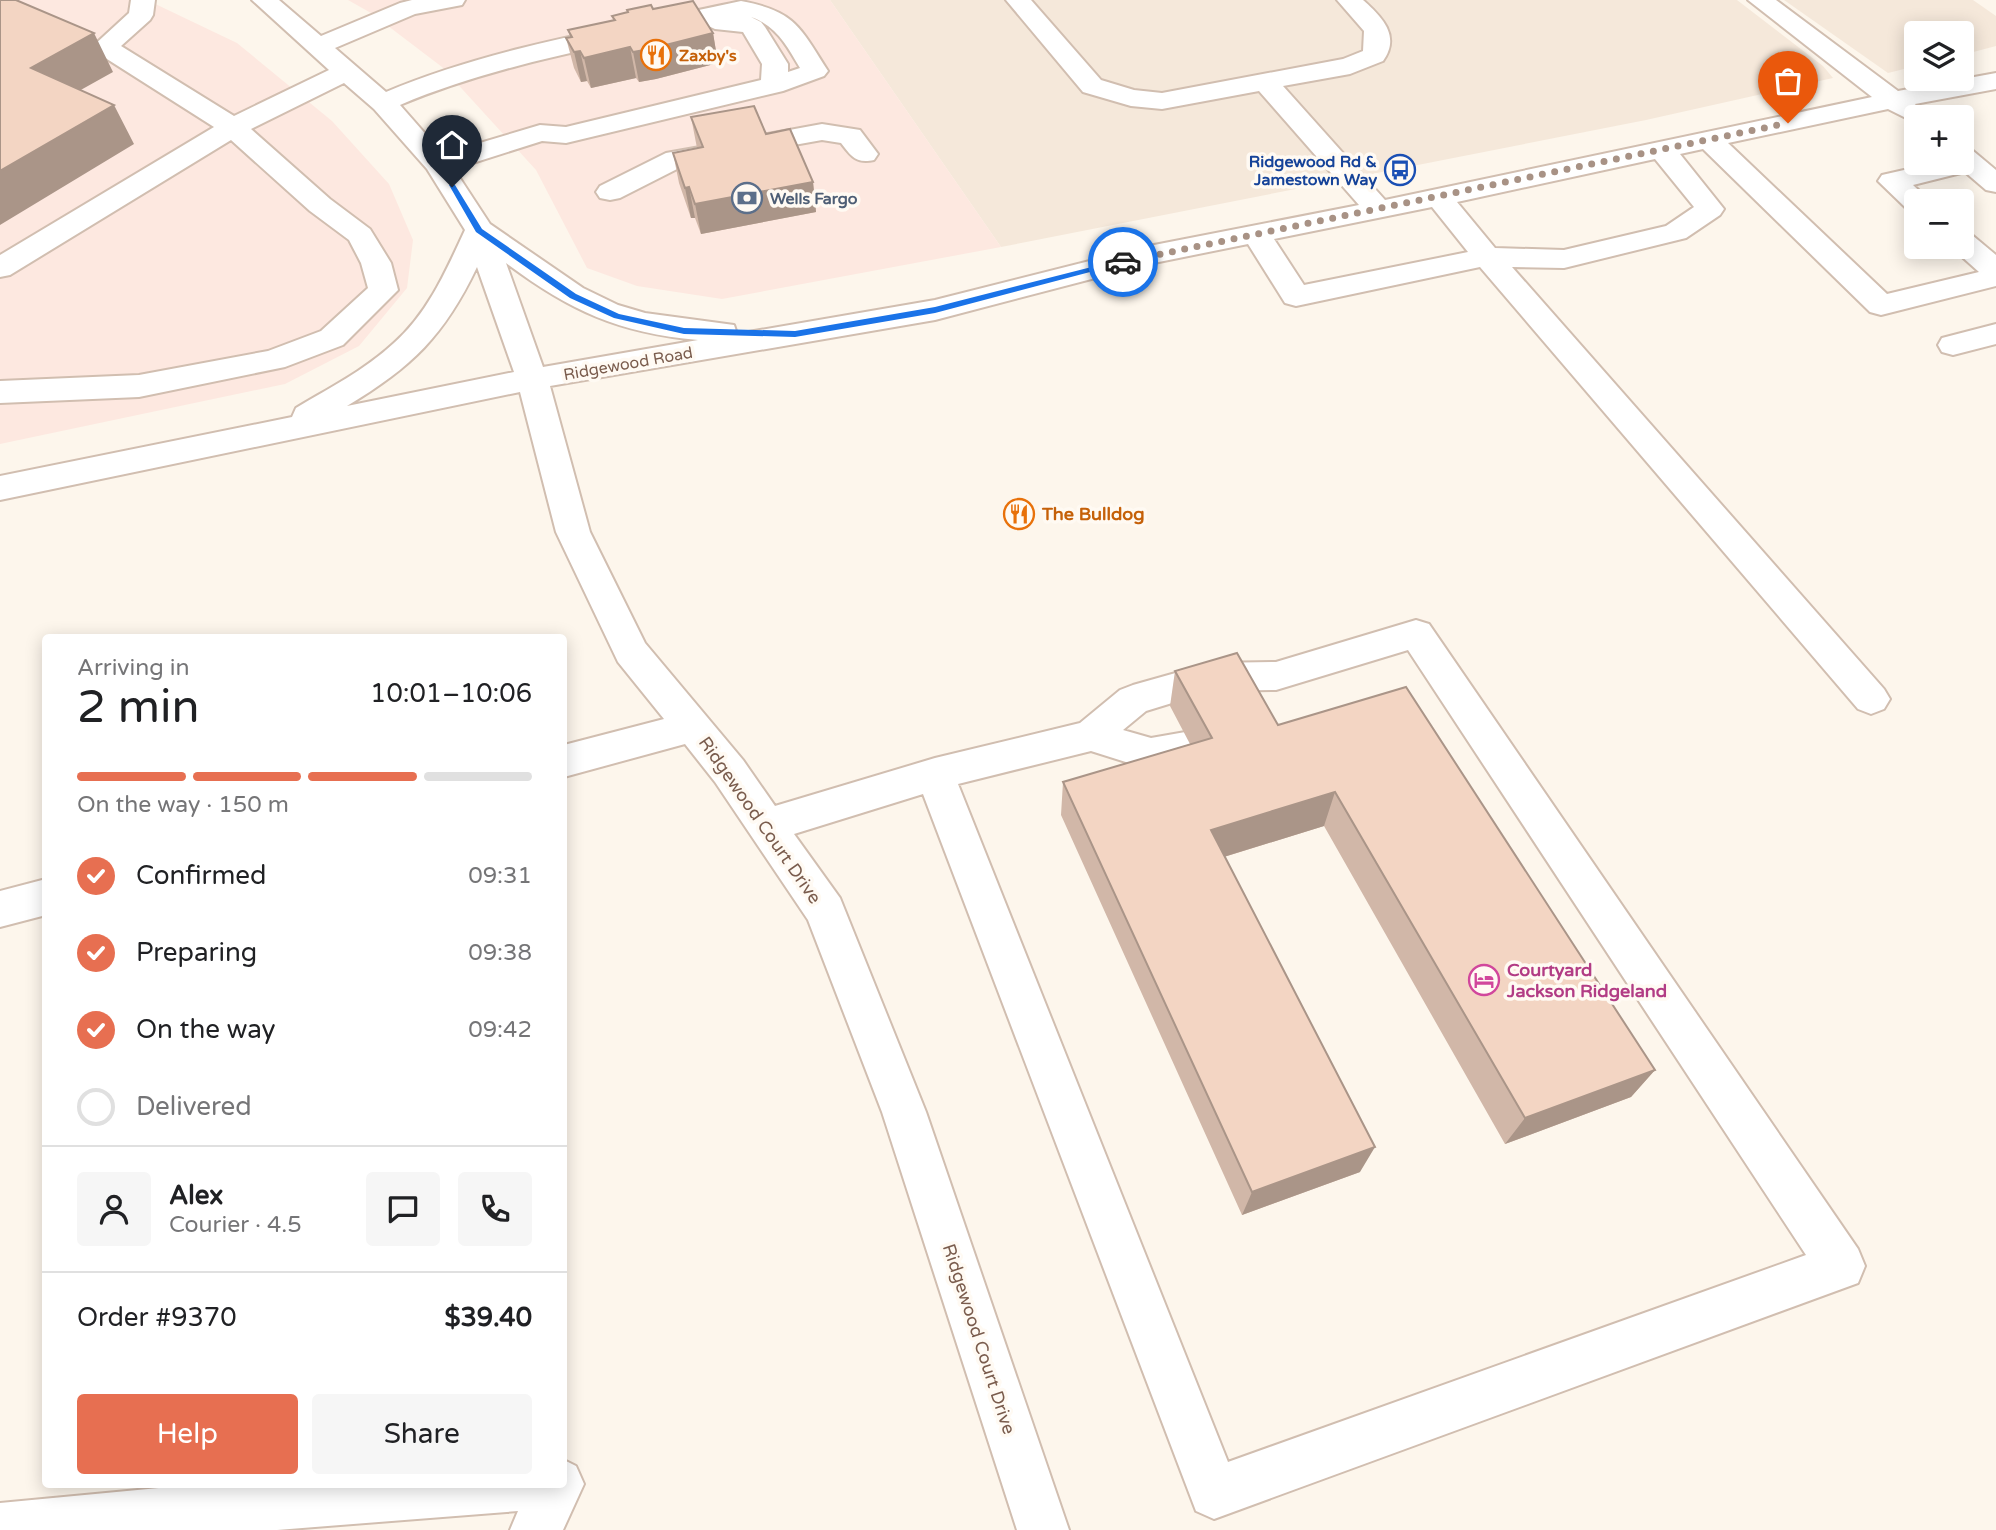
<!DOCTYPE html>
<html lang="en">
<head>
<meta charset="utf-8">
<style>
  :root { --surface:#fff; --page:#f6f6f6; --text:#202124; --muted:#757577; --line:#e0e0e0; --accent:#e76f51 }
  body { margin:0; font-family:"Varela Round",sans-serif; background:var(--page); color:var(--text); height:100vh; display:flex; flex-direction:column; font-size:26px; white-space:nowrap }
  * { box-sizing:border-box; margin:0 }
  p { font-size:23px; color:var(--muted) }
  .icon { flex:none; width:38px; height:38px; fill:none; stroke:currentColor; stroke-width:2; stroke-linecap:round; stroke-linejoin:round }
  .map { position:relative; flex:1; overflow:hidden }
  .side { position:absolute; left:42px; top:634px; width:525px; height:854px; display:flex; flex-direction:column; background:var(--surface); border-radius:7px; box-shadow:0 4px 18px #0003 }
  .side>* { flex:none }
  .buttons { position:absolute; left:1904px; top:21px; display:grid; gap:14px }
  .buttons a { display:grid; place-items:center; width:70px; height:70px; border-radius:7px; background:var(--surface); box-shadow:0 4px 18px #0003; font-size:35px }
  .pin { position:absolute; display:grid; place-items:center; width:60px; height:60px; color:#fff; margin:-72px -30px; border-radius:50% 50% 50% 0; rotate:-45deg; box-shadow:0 0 7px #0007 }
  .pin .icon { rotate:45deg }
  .courier { position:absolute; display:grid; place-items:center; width:70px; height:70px; margin:-35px; border:5px solid #1a73e8; border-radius:50%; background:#fff; color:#222; box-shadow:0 2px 9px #0007 }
  .overview em { font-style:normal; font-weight:600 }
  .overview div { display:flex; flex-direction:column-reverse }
  .overview { display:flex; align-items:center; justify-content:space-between; height:119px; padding:0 35px }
  h1 { font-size:46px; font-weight:600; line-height:52px }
  .bar { display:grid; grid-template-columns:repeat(4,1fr); gap:10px 7px; align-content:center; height:84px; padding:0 35px }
  .bar i { height:9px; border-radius:5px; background:var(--line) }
  .bar .selected { background:var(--accent) }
  .bar p { grid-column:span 4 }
  .line { display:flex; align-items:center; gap:18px; padding:0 35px; border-top:2px solid var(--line) }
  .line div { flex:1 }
  .round { display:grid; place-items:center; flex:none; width:74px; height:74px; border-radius:7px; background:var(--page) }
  ol { padding:0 35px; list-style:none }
  li { display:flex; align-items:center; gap:21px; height:77px }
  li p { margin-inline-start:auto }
  li .icon { padding:7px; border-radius:50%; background:var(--accent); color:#fff; stroke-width:4 }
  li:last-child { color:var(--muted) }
  li i { width:38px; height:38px; border:4px solid var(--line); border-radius:50% }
  .primary-button { display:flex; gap:14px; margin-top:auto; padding:14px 35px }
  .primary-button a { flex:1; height:80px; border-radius:7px; background:var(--accent); color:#fff; font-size:28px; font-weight:600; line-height:80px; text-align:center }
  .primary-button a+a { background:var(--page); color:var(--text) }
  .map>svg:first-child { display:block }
</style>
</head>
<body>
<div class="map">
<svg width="1996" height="1530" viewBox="0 0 1996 1530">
  <rect width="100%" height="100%" fill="#fdf6ec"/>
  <!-- residential -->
  <path fill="#f5e8da" d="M830 0H1737L1823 66 1833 78 1646 120 1001 247Z
    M1784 0H1973L1996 16V46L1962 55V33H1916V66L1888 73Z"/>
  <!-- commercial -->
  <path fill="#fde8e0" d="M0 0H147L237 43 332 121 389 184 413 240 407 288 359 346 285 384 0 444Z
    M348 0H830L1001 247 722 299 637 286 587 268 536 170 442 67 371 13Z"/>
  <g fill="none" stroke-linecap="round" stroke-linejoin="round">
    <!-- minor casing -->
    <g stroke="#d1beb0" stroke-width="4">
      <path id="minor" d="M131 0H155L153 15 150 20 121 46 234 116 329 70 252 0H279L321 36 400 3 412 0H465L462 5 415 14 335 48 386 92C498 45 622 27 741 1 795 11 800 27 828 71L824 76 783 91 566 143 542 141 454 169 490 224 583 288 618 305 645 313 734 325 737 334 935 300 1149 246 1359 205 1259 91 1162 109 1131 106 1083 92 1006 0H1031L1101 80 1134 90 1162 93 1343 59 1363 51 1364 31 1337 0H1363C1382 17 1401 36 1383 61L1350 74 1283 86 1385 200 1872 97 1748 0H1776L1898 91 1996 73V89L1915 104 1919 110 1915 116 1906 118 1888 109 1728 143 1887 294 1979 272 1951 247H1962V232L1972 235 1996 255V286L1881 315 1870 312 1703 149 1680 154 1724 209 1720 215 1686 238 1564 268 1512 267 1884 689 1890 699 1884 709 1871 714 1858 709 1480 267 1296 306 1285 303 1248 244 1149 264 935 320 550 386 590 532 645 643 743 760 775 806 935 758 1080 723 1120 690 1133 685 1211 663 1276 662 1416 620 1429 624 1858 1249 1865 1266 1858 1283 1214 1519 1196 1511 923 794 794 834 840 898 926 1112 1069 1530H1017L882 1112 808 920 715 782 685 744 564 777V745L664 719 618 662 556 532 520 392 0 500V476L292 417 296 408C329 388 365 370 394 343 428 313 446 271 465 230L427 169 374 109 344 83 251 129 330 199 370 229 391 263 398 290 343 345 285 367 139 397 0 403V381L139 375 268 351 321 331 368 288 361 263 349 240 310 211 231 140 10 275 0 277V255L214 127 96 52 92 47 129 13ZM751 17C777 26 787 46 800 68L788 72V64L765 27 761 22ZM704 24 715 29 743 32 762 64 761 80 566 127 540 125 443 154 400 105C497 64 601 47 704 24ZM1655 159 1694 207 1666 226 1564 250 1495 248 1457 202ZM1432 207 1468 252 1304 285 1274 239ZM506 263C569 310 618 333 698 340L543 367ZM477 267 514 372 347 406C412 367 444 336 477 267ZM1408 650 1806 1255 1228 1462 958 784 1091 751 1151 770 1204 757 1210 746 1204 735 1191 731 1151 738 1123 730 1146 711 1211 691 1276 690Z
        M822 124 860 130 878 154 874 160C856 164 851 156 841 143L822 140 761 151 751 149 747 143 751 137Z
        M700 147 710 149 714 155 710 161 683 166 620 198 610 200 600 198 596 192 600 186 666 153Z
        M1962 148 1972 150 1996 170V192L1986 190 1965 172 1913 185 1930 201H1916V210L1906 208 1878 181 1882 175 1935 163H1962Z
        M1996 324V344L1953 355 1942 352 1938 345 1942 338Z
        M46 879V915L0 927V891Z
        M564 1460 576 1466 584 1484 563 1530H510L518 1511 277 1530H0V1503L201 1484H564Z"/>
    </g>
    <!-- minor -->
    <use href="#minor" fill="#fff" fill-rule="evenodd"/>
  </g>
  <!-- wall -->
  <path fill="#d1b7a8" d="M653 9 713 33 718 63 656 79 639 82 636 78 591 88 587 81 581 82 574 68 566 38 570 37 568 30 613 20 612 16Z
    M691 117 766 134 813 182 816 212 701 234 695 218H691L679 183 673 153 697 148Z
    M1175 671 1278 725 1655 1070 1631 1097 1505 1144 1324 826 1224 857 1360 1172 1242 1215 1061 815 1063 782 1190 744 1170 706Z"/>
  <!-- shaded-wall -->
  <path fill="#aa9588" d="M94 33 113 72 52 106 31 68Z
    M713 33 718 63 656 79 639 82 633 52Z
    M630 47 636 78 591 88 584 58Z
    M580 51 587 81 581 82 574 52Z
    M114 105 134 144 0 225V171Z
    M813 182 816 212 701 234 695 204Z
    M689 187 695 218H691L685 188Z
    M1335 792 1324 826 1204 863 1211 830Z
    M1655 1070 1631 1097 1505 1144 1525 1118Z
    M1375 1147 1360 1172 1242 1215 1252 1192Z"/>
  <!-- building -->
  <path fill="#f3d5c3" stroke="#aa9588" stroke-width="2" d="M0 0H16L94 33 31 68 114 105 0 171Z
    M693 1 713 33 650 49 633 52 630 47 584 58 580 51 574 52 566 38 572 37 568 30 615 20 612 16 628 12 627 10 651 5 653 9Z
    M754 106 766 134 790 129 813 182 695 204 689 187 685 188 673 153 703 147 691 117Z
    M1237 653 1278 725 1406 687 1655 1070 1525 1118 1335 792 1211 830 1375 1147 1252 1192 1063 782 1212 738 1175 671Z"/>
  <!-- route -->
  <path fill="#1a73e8" d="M449 185H455L482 229 576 294 619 314 684 328 795 331 935 307 1123 259 1128 262 935 313 795 337 684 334 614 318 570 298 476 232Z"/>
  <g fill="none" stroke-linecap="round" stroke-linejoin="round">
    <!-- done -->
    <path stroke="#a89285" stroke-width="7" stroke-dasharray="0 12.6" d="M1123 262 1788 123"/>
  </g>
  <!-- icons -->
  <defs>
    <g id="restaurant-ring" transform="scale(1.575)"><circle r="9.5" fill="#fffaf3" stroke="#e8710a" stroke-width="1.5"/><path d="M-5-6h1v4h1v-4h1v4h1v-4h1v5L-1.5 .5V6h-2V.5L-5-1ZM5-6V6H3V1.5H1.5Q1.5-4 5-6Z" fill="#e8710a"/></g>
    <g id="bus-ring" transform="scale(1.575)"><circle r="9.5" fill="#fffaf3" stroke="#1a4fb4" stroke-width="1.5"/><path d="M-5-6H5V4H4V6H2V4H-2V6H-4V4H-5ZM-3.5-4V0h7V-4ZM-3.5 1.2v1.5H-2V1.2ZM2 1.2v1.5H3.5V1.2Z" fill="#1a4fb4"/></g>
    <g id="bank-ring" transform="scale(1.575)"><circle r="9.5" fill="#fffaf3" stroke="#5c6f8a" stroke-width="1.5"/><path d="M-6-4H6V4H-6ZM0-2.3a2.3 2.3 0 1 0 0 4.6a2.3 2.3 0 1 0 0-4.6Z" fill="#5c6f8a"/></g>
    <g id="hotel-ring" transform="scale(1.575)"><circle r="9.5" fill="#fffaf3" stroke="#d1479c" stroke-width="1.5"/><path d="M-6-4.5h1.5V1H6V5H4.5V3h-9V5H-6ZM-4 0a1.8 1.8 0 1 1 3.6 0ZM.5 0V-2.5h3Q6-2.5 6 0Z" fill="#d1479c"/></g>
  </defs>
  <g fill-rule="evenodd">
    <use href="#restaurant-ring" x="656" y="55"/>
    <use href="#bus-ring" x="1400" y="170"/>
    <use href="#bank-ring" x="747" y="198"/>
    <use href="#restaurant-ring" x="1019" y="514"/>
    <use href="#hotel-ring" x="1484" y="980"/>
  </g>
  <g text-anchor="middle" stroke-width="7" stroke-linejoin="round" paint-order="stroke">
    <!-- far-food labels -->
    <g font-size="16" font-weight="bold" fill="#c56008" stroke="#fffaf3" text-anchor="start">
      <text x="679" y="61">Zaxby's</text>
    </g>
    <!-- far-transit labels -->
    <g font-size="16" font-weight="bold" fill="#164399" stroke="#fffaf3" text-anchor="end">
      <text x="1377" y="167">Ridgewood Rd &amp;<tspan x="1377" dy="18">Jamestown Way</tspan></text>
    </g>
    <!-- far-service labels -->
    <g font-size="16" font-weight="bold" fill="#4e5e75" stroke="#fffaf3" text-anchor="start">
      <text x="770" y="204">Wells Fargo</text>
    </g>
    <!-- far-street labels -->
    <g font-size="16" fill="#7a5c4d" stroke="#fffaf3">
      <text transform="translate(628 363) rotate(-10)" y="6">Ridgewood Road</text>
    </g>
    <!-- food labels -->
    <g font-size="18" font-weight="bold" fill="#c56008" stroke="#fffaf3" text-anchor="start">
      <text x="1042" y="520">The Bulldog</text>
    </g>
    <!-- street labels -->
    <g font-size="18" fill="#7a5c4d" stroke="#fffaf3">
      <text transform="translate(760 820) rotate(55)" y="6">Ridgewood Court Drive</text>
      <text transform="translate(979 1339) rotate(72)" y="6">Ridgewood Court Drive</text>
    </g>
    <!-- hotel labels -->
    <g font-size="18" font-weight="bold" fill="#b23c85" stroke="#fffaf3" text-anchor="start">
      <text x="1507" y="976">Courtyard<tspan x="1507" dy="21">Jackson Ridgeland</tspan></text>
    </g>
  </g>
</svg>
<div class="buttons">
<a><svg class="icon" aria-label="layers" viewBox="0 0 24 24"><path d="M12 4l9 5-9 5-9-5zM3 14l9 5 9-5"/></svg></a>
<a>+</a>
<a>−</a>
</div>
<div class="pin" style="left:1788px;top:123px;background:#ea580c"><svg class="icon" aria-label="bag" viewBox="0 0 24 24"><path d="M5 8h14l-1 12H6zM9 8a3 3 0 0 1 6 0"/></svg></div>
<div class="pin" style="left:452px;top:187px;background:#1f2937"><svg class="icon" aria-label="home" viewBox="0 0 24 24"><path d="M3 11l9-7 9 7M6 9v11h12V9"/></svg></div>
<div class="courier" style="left:1123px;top:262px"><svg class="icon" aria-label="car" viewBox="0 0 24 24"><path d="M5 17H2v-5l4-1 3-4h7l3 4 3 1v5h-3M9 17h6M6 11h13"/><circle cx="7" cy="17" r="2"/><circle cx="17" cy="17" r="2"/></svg></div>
<section class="side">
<div class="overview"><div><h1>2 min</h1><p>Arriving in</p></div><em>10:01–10:06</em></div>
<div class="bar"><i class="selected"></i><i class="selected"></i><i class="selected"></i><i></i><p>On the way · 150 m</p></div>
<ol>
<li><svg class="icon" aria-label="check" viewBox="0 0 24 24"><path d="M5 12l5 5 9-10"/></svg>Confirmed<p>09:31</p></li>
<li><svg class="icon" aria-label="check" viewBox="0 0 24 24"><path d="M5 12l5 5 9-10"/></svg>Preparing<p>09:38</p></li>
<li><svg class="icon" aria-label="check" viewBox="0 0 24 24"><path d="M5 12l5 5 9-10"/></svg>On the way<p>09:42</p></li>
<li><i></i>Delivered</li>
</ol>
<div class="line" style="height:126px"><a class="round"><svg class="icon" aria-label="person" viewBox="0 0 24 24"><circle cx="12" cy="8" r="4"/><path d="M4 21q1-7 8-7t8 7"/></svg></a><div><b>Alex</b><p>Courier · 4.5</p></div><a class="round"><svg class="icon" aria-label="chat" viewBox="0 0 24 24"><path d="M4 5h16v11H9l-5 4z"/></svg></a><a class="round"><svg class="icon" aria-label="phone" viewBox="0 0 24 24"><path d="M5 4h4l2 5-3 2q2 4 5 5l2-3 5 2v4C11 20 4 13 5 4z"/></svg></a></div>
<div class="line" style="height:91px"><div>Order #9370</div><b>$39.40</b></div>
<div class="primary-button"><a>Help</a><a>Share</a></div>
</section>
</div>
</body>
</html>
